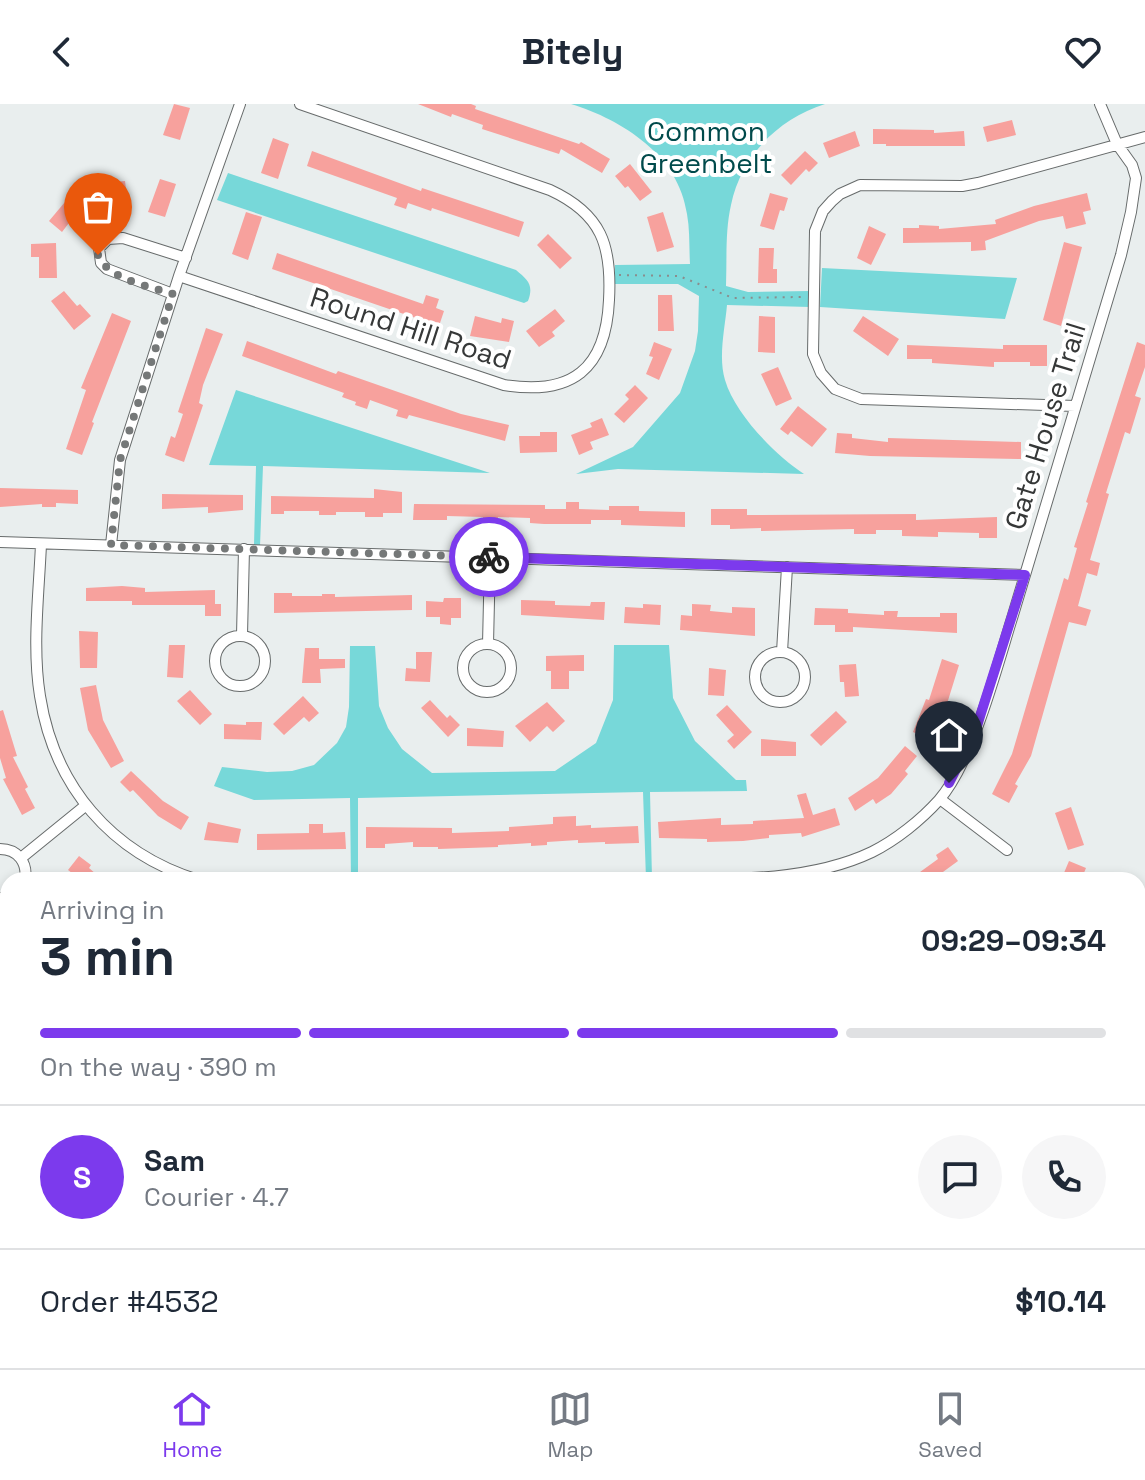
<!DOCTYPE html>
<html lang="en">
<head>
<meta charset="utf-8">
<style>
  :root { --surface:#fff; --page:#f6f6f7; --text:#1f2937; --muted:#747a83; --line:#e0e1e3; --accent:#7c3aed }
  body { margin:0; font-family:"Space Grotesk",sans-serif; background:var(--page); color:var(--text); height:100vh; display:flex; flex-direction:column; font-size:30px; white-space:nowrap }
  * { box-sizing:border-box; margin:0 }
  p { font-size:26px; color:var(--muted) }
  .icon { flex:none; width:44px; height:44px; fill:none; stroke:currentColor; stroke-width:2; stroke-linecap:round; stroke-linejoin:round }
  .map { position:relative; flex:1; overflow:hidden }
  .sheet { position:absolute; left:0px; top:768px; width:1146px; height:496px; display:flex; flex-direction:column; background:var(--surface); border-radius:24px 24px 0 0; box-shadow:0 4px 12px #0003 }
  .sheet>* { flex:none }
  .pin { position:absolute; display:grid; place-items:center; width:68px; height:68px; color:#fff; margin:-82px -34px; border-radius:50% 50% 50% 0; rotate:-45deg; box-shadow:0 0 8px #0007 }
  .pin .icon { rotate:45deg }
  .courier { position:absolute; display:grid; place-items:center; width:80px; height:80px; margin:-40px; border:6px solid #7c3aed; border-radius:50%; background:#fff; color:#222; box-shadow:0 2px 10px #0007 }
  .headline em { font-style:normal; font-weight:700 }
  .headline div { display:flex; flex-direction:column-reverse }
  .headline { display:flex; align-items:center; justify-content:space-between; height:136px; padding:0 40px }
  h1 { font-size:52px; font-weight:700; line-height:60px }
  .bar { display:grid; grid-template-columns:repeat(4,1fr); gap:12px 8px; align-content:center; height:96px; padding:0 40px }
  .bar i { height:10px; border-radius:6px; background:var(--line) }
  .bar .selected { background:var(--accent) }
  .bar p { grid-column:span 4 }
  .line { display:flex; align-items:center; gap:20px; padding:0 40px; border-top:2px solid var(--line) }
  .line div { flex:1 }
  .round { display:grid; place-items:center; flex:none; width:84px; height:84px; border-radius:42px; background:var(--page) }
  header { display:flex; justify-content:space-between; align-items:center; height:104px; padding:0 40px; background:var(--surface); font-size:36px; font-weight:700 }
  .menu { display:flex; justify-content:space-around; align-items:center; height:112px; border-top:2px solid var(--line); background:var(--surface); font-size:22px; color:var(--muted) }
  .menu a { display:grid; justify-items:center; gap:4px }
  .menu .selected { color:var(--accent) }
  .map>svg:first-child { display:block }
</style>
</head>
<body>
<header><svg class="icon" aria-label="back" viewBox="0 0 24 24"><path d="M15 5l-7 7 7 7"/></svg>Bitely<svg class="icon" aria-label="heart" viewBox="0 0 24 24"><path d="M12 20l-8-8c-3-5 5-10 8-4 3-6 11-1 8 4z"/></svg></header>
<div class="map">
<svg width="1145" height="1264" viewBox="0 0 1145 1264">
  <rect width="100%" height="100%" fill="#e9eeee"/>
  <!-- green -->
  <path fill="#77d8d9" d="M571 0H825C778 15 741 52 731 101 725 127 727 155 726 182L748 188 810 187V203L727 201C725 224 718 253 725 276 735 310 775 351 804 370L618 365 576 370 633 343 680 289 695 247 698 227 699 192 678 180H615V161L690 160C689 143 690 126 687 110 679 52 623 16 571 0Z
    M228 69 516 166C528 176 534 181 528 197L524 199 217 96Z
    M822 164 1017 174 1005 215 820 203Z
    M236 286 490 369 263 362 260 442 254 441 256 362 209 361Z
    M614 541H669L673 594 695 637 736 676H746L747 687 650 688 652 775H646L643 688 358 694V775L351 776 350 694 254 696 214 682 222 663 267 668 292 667 314 661 337 639 346 623 349 603 350 542H375L379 602 388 624 402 645 432 669 555 667 596 639 613 596Z"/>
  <!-- building -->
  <path fill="#f7a19d" d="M174 0 190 4 180 36 163 31Z
    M418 0H471L476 2 475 5 579 40 581 38 610 55 602 69 561 45 559 50 482 25 483 21 452 10 451 13Z
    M1012 16 1016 31 987 38 983 23Z
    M873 25 934 26V29L964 27 965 42H886V40H873Z
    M855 27 860 42 829 54 823 39Z
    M273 34 289 40 278 75 261 69Z
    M312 47 421 87 422 84 524 118 519 133 432 104 431 107 408 99 406 105 394 101 397 94 307 62Z
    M805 47 818 59 809 68 806 65 791 81 781 71Z
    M630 60 652 88 640 97 628 82 625 84 615 72Z
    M160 75 176 80 165 113 148 108Z
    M125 77 127 93 92 97 90 80Z
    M770 89 788 94 784 107 780 106 774 126 760 122Z
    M1087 89 1091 106 1083 108 1086 120 1066 125 1063 112 1039 117 985 137 986 146 971 147V138L903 139V124H919V121L939 122V125L996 120 995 116 1034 102Z
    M70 92 82 102 62 128 49 117Z
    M246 108 262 113 248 156 232 150Z
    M663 108 674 143 657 148 647 113Z
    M869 122 886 130 871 161 857 154Z
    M548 130 572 154 560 165 537 141Z
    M1064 138 1082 143 1061 222 1043 216Z
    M56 139 57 174H39V153H31V140Z
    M759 144H774L773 165H777V179H758Z
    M277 149 423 200 426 191 439 195 436 204 444 207 439 222 272 165Z
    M64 187 77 202 80 200 91 212 74 226 51 197Z
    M658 191H672L674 227H658Z
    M555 205 565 217 552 228 555 232 539 243 526 227Z
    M112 209 131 217 92 318 94 319 82 351 66 345 86 286 81 284Z
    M475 212 501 219 502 214 514 217 509 238 470 232Z
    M759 212 775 213V249L758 248Z
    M863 212 899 235 888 252 853 227Z
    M206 224 223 230 203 281 199 299 203 301 184 358 165 351 171 332 175 334 183 310 178 308Z
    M247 237 336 270 338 267 461 310 509 321 505 337 409 311 407 315 396 312 398 306 370 296 367 305 355 301 356 298 342 293 344 289 242 252Z
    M654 238 672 245 659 276 646 270 653 253 649 252Z
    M1137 238 1145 241V263L1135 292 1141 294 1130 330 1125 328 1106 389 1109 390 1090 456 1100 459 1097 472 1087 469 1078 502 1091 506 1086 522 1069 518 1031 652 1015 680 1018 682 1009 699 992 690 1012 650 1064 474 1068 476 1077 444 1074 443 1088 399 1086 398Z
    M907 241 1003 245V241H1047V262H1030V258H994V263L932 259V255H907Z
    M778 263 792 295 776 302 761 270Z
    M635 281 648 294 624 319 614 310 629 295 625 291Z
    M798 302 827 325 812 343 791 327 788 331 780 325Z
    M602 314 609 331 590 338 593 345 579 351 571 331 592 323 590 319Z
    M540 328H557V348L520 349 519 332H540Z
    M837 329 852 330V334L888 338V334L1021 338V355L870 352 835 349Z
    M0 384 78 386V400L56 399V403H42V400L0 403Z
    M374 385 402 388V409H383V413H365V408H336V411H319V407H284V410H271V392L374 394Z
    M162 390 243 391V406L208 409V403L162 405Z
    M566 398H579V405L609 406V402H639V407L685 408V423L621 421V416H591V420H544L530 419V414L498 413V419L483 418V413L447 412V416H413L414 400 545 401V405H566Z
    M711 405H747V411L916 410V416L997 413V434H979V429L938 428V433L902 432V426H876V430H854V425L761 427V424L730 425V421H711Z
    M122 482 145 484V488L215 486V500H221V512H205V501H132V497H86V484Z
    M274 489H292V492H322V490H335V493L412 491V506L274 509Z
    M444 494H461V514H451V521L440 520V513H426V497L443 498Z
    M521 496 555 497V501L590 502 591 498H605L604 516 521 511Z
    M643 500 661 501 660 521 624 519 625 503 643 504Z
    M692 500 711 501 710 507 732 509V503L755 504V532L680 526 681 511 692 512Z
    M815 504 848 505V509L884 511V507H898L897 513H940V509H957V529L853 523V528H835V521H814Z
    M79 527 98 528 97 564H80Z
    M169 541H185L183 574 167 573Z
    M305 544H319V555H345V564L320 565 321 579H302Z
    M416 548H432L430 578 405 577 406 564 416 565Z
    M584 551V567H569V585H551V567H546V552Z
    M942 555 959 561 946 603 930 636 913 628 926 595 929 596Z
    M856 560 859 592 845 593 844 578H840L839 561Z
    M709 564 726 566 724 592 708 591Z
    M96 581 103 616 124 657 111 664 88 626 80 584Z
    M190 586 212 610 200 621 177 597Z
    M303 592 319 609 309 618 304 613 284 631 273 620Z
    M430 596 447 614 450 611 460 621 448 633 421 604Z
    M547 598 565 617 553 628 547 622 530 638 515 622Z
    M727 601 752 628 734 645 727 637 734 631 716 611Z
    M3 606 17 652 13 653 28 683 25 685 35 704 22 711 3 675 6 674 0 654V607Z
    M836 607 847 618 821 642 810 631Z
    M246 618H262L261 636 224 635V620L246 621Z
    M467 624 504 627 503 643 467 642Z
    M761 635 796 638V652H761Z
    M905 642 917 652 905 667 908 670 891 690 876 700 873 695 855 707 848 694 878 674Z
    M131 667 163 697 189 713 181 726 158 712 133 686 130 688 120 678Z
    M806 689 813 711 835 704 840 721 802 733 801 729 769 731V734L743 737 707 738V735L659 734 658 718 721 714V721L753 720V717L804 714 797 691Z
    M1071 703 1084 741 1068 746 1055 709Z
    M576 712V722L591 721V724L638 722 639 739 605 740V738L578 739V736L547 738V741L531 742V739L498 741V743L438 745V743H413V738L385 740V744H366V723L452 724V729L509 727V723L553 720V713Z
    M208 718 241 725 238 739 204 736Z
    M309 720H323V729L345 728 346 745 257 746V730L309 729Z
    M948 743 958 757 932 776H909L938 755 936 751Z
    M79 752 91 761 89 764 103 776H81L68 766Z
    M1069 757 1086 764 1081 776H1061Z"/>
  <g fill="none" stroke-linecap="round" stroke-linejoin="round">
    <!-- minor casing -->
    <g stroke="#676b6b" stroke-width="12">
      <path id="minor" d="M179 172 504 281C572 292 606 265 609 196 612 142 602 110 550 86L300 0
        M173 190 107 165 101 159 99 144 108 135 123 134 186 154
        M1075 302 861 295 835 285 821 269 813 250 815 127 823 107 832 97 840 90 860 81 962 82 978 79 1145 33
        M0 438 1025 471
        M41 440C39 489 32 543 40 592 54 682 111 749 198 776
        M111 441 120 356 179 172 240 0
        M242 531 244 445
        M215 557a25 25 0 1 1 50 0a25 25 0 1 1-50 0Z
        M463 564a24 24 0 1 1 48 0a24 24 0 1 1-48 0Z
        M488 540 490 453
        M782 548 787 463
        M755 573a25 25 0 1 1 50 0a25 25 0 1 1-50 0Z
        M940 695 1007 746
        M0 745C18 745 28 759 25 776
        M21 754 85 702
        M621 776C701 774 799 783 872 748 896 736 921 716 939 696 973 657 997 562 1013 511 1050 391 1084 271 1121 151L1131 108 1136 74 1132 61 1117 40 1100 0
        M0 794 8 793
        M1138 960H1145
        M0 973 8 972"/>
    </g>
    <!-- path -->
    <path stroke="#8a8d8d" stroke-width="2" stroke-dasharray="2 6" stroke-linecap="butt" d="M619 171 679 172 733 194 801 193"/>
    <!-- minor -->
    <use href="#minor" stroke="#fff" stroke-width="10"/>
  </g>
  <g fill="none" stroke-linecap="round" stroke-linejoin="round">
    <!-- done -->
    <path stroke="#757878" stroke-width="8" stroke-dasharray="0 14.4" d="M98 151C108 176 150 182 173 190L120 356 111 441 489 453"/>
    <!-- route -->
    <path stroke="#7c3aed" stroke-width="10" d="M489 453 1025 471 976 625 949 679"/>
  </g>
  <g text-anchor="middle" stroke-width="8" stroke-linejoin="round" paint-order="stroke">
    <!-- park labels -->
    <g font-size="28" fill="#004a4b" stroke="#fff">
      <text x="706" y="37">Common<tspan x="706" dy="32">Greenbelt</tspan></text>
    </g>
    <!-- street labels -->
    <g font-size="28" fill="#363838" stroke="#fff">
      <text transform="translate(411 224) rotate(18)" y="10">Round Hill Road</text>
      <text transform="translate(1045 322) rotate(-73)" y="10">Gate House Trail</text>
    </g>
  </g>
</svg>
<div class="pin" style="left:98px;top:151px;background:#ea580c"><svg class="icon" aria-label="bag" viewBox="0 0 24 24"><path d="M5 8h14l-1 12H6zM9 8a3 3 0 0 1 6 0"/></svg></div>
<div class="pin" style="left:949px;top:679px;background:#1f2937"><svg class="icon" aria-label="home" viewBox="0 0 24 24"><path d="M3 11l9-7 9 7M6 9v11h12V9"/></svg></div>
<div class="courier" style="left:489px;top:453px"><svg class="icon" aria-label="bike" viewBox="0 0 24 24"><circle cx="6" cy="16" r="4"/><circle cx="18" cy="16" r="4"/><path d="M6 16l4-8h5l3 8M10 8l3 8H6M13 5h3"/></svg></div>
<section class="sheet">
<div class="headline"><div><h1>3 min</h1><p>Arriving in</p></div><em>09:29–09:34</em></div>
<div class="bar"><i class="selected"></i><i class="selected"></i><i class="selected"></i><i></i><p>On the way · 390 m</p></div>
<div class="line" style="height:144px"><b class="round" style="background:var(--accent);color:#fff">S</b><div><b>Sam</b><p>Courier · 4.7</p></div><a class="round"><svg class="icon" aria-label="chat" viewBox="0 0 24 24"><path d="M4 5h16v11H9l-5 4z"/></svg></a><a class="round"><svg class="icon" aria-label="phone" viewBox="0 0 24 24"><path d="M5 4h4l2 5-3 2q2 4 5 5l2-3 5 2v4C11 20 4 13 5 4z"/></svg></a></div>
<div class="line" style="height:104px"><div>Order #4532</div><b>$10.14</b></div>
</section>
</div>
<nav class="menu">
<a class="selected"><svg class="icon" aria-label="home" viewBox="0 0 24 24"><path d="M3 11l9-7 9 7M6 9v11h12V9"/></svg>Home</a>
<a><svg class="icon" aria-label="map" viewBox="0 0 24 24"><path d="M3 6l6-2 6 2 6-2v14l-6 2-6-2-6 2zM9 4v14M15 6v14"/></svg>Map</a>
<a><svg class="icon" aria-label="saved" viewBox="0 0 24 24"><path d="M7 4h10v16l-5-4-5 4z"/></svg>Saved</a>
</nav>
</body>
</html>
